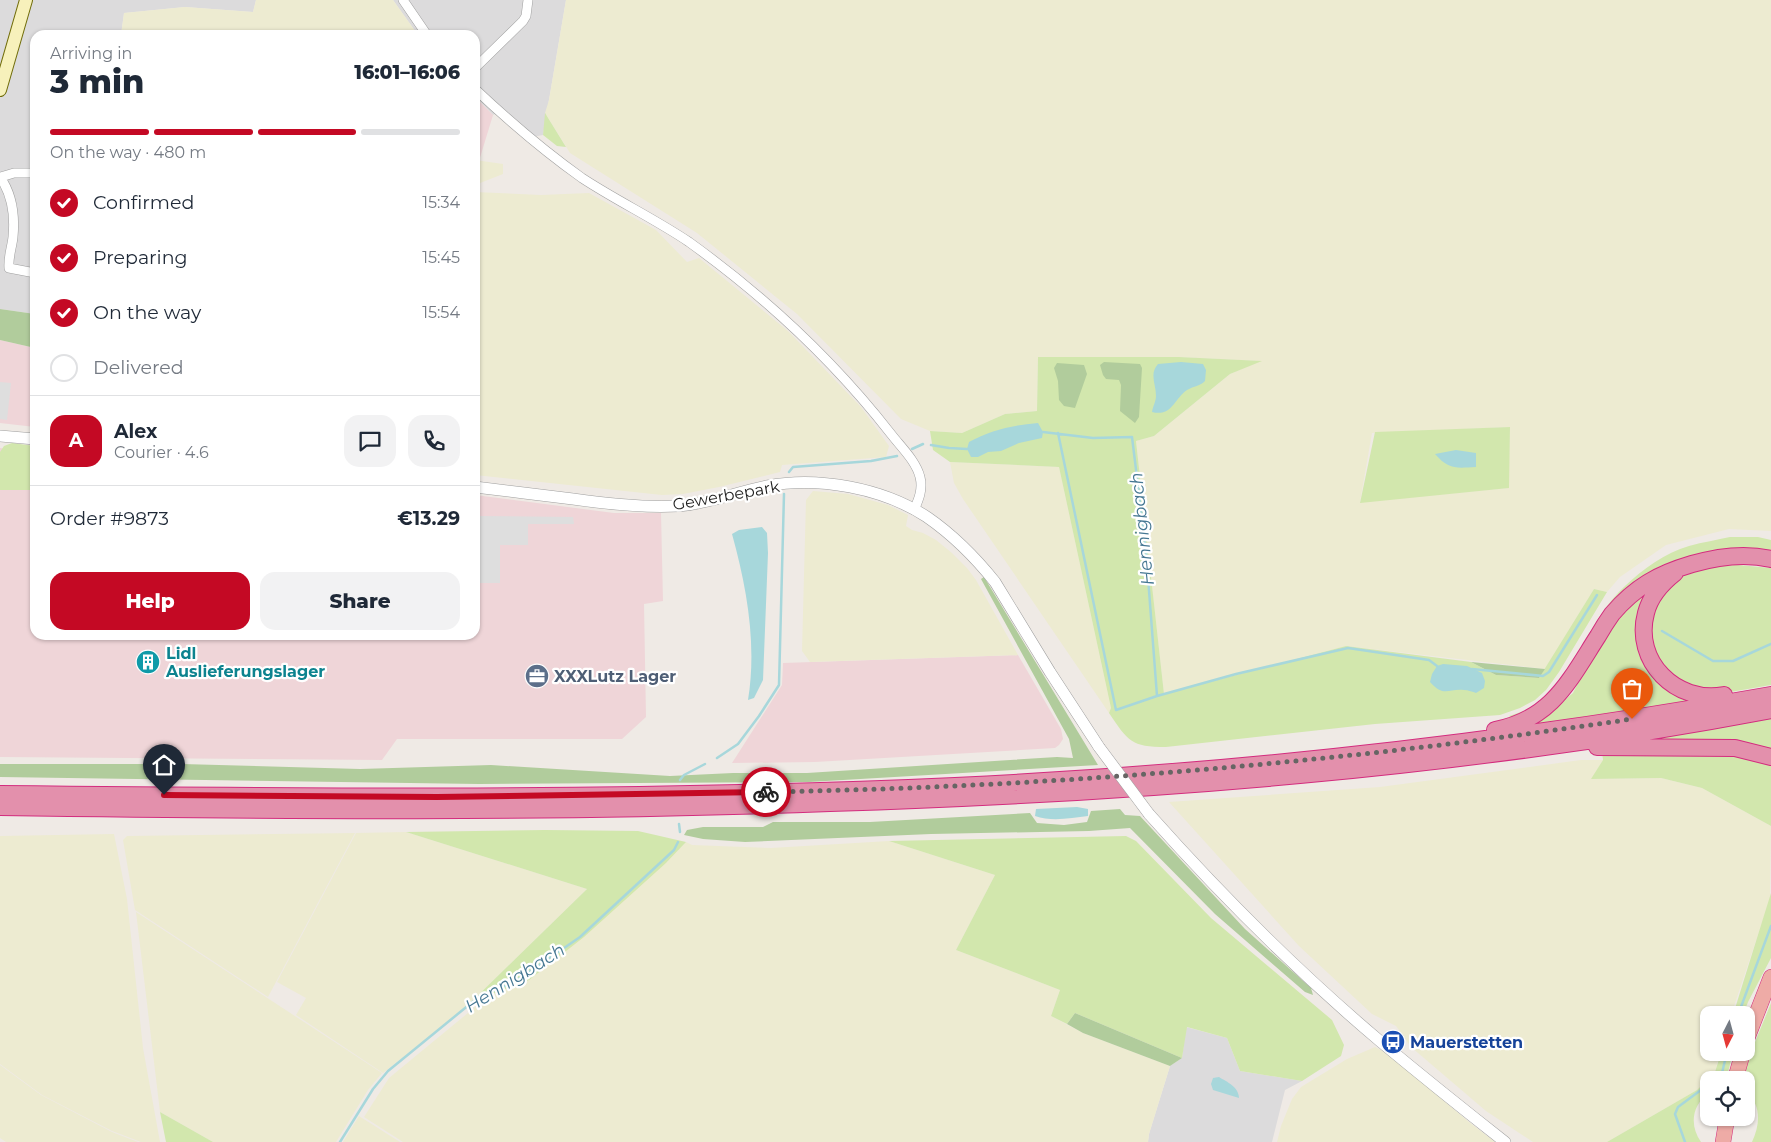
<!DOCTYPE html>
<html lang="en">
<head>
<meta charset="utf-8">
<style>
  :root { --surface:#fff; --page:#f2f2f3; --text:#1f2937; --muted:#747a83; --line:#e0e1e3; --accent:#c40924 }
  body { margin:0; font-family:Montserrat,sans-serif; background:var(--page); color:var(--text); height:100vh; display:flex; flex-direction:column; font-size:19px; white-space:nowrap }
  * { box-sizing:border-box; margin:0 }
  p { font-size:16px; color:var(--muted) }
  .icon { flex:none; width:28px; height:28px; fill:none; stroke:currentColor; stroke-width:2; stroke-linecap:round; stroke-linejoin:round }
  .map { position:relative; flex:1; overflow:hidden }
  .sheet { position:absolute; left:30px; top:30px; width:450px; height:610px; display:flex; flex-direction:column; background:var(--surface); border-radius:15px; box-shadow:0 1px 4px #0004 }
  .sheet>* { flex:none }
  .needle { width:32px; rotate:186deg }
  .fabs { position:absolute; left:1700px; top:1006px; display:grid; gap:10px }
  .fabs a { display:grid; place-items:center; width:55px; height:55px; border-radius:10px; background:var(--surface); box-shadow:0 1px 4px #0004; font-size:25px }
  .pin { position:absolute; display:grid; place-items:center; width:42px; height:42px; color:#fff; margin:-51px -21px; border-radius:50% 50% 50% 0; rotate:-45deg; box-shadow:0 0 5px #0007 }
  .pin .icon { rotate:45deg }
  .courier { position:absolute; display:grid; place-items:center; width:50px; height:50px; margin:-25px; border:4px solid #c40924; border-radius:50%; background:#fff; color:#222; box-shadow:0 1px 6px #0007 }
  .headline em { font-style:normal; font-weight:800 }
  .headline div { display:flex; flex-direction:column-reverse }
  .headline { display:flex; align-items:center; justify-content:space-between; height:85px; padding:0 20px }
  h1 { font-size:32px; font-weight:800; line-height:38px }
  .bar { display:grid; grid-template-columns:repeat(4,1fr); gap:8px 5px; align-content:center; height:60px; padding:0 20px }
  .bar i { height:6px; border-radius:4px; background:var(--line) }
  .bar .on { background:var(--accent) }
  .bar p { grid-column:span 4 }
  .line { display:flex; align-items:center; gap:12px; padding:0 20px; border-top:1px solid var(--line) }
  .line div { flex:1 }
  .round { display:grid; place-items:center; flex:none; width:52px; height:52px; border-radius:15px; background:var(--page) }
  ol { padding:0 20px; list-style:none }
  li { display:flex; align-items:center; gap:15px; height:55px }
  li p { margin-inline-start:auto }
  li .icon { padding:5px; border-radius:50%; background:var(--accent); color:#fff; stroke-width:4 }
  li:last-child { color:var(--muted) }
  li i { width:28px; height:28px; border:2px solid var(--line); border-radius:50% }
  .primary-button { display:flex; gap:10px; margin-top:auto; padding:10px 20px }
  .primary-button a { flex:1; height:58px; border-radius:15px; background:var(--accent); color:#fff; font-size:20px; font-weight:800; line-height:58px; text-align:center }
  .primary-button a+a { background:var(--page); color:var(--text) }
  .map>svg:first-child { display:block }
</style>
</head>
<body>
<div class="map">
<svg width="1771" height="1142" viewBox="0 0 1771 1142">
  <rect width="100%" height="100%" fill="#efeae5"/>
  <!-- residential -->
  <path fill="#dcdbdc" d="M0 0H256L253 12 185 7 124 13 121 35H35V314L0 309Z
    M393 0H566L543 135 532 137 501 109 493 115 475 97V35H418Z
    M1186 1027 1227 1038 1240 1071 1302 1081 1285 1090 1272 1142H1148L1149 1134 1170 1066 1182 1058Z"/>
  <!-- commercial -->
  <path fill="#efd5d8" d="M475 97 493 115 479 161 475 160Z
    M0 340 35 348V427L0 423Z
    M0 448 35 451V635H475V495L614 513H661L663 601 644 604 646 717 622 739H397L382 760 0 757Z
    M1018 655 1061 729 1063 739 1059 745 1055 748 815 762 732 763 782 685 783 663Z"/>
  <!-- farmland -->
  <path fill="#edebd1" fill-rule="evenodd" d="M256 0H393L418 35H121L124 13 185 7 253 12Z
    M566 0H1771V531L1729 529 1666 545 1620 577 1607 592 1594 589 1545 669 1346 646 1164 694 1136 441 1154 436 1230 374 1260 361 1179 357H1038L1037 411 1005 414 962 433 930 431 901 419 797 314 697 233 570 153 545 113 549 100ZM1510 427 1508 488 1360 502 1372 433Z
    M475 160 503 164V174L475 185Z
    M475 192 541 195 589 193 656 230 687 262 699 258 788 331 861 407 889 446 886 457 782 465 780 472 719 487 683 494 662 495 475 475Z
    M950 462 1059 467 1111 708 1109 713 963 499 954 483Z
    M813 491 848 494 888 505 908 515 906 526 912 530 923 533 936 540 952 553 967 568 976 580 1018 655 810 662 802 651 806 500Z
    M1581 760H1603L1592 779 1661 778 1702 788 1771 826 1770 899 1731 1015H1709V1052L1720 1053 1715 1072 1697 1090 1607 1142H1533L1486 1111 1411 1047 1396 1026 1372 1014 1299 946 1169 802 1380 787Z
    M406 832 587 889 465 1008 383 1073 296 1015 306 998 277 982 356 833Z
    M355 833 268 997 135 910 123 840 127 836Z
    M114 834 127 899 143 1048 160 1142H141L112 1131 42 1095 0 1064V836Z
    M889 841 995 875 956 950 1060 990 1051 1016 1083 1033 1170 1066 1149 1134 1148 1142H403L364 1117 389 1078 474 1008 482 998 505 990 666 863 686 842 692 845 771 848Z
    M136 912 382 1073 368 1090 336 1142H213L160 1112Z
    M1375 1047 1387 1053 1469 1122 1495 1142H1277L1281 1126 1292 1099 1301 1087 1347 1059Z
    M0 1065 41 1095 112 1132 138 1142H6L0 1138Z
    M359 1116 400 1142H343Z"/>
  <!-- grass -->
  <path fill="#d2e7ad" d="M545 113 566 147 557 146 543 135Z
    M1038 357H1179L1262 361 1230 374 1154 436 1136 441 1164 694 1346 646 1471 662 1496 675 1539 678 1594 589 1607 592 1559 672 1546 690 1535 700 1520 708 1500 715 1375 724 1166 747C1131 747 1128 741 1109 713L1111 708 1059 467 950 462 933 450 930 431 962 433 1005 414 1037 411Z
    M1510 427 1509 488 1360 503 1375 432Z
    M12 443 35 446V490H0V452L4 446Z
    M1730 537H1758L1771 540V554L1734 550 1703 556 1664 569 1639 586 1614 609 1597 631 1565 685 1547 704 1529 714 1513 720 1509 716C1520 712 1535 708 1543 700 1578 667 1590 618 1625 586 1643 569 1665 553 1689 546 1703 542 1717 540 1730 537Z
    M1738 565 1771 568V685L1713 695 1661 672 1648 623 1653 606 1675 579 1692 572 1714 566Z
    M1652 586 1640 645 1685 699 1684 705 1521 729 1554 709 1573 693 1583 673 1614 622Z
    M1771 718V752L1646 740Z
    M1602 752 1737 754 1771 763V826L1702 788 1661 778 1591 779 1603 760Z
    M545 830 638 831 686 842 666 863 584 937 529 980 482 998 465 1008 587 889 406 832Z
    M1126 836 1136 841 1211 918 1332 1020 1344 1045 1341 1056 1302 1081 1240 1071 1227 1038 1187 1027 1182 1058 1075 1013 1067 1024 1051 1016 1060 990 956 950 995 875 889 841Z
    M1771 893V958L1748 1002 1743 1015H1733Z
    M1771 1003V1142H1752C1760 1125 1762 1105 1746 1092V1080H1742L1753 1047Z
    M1721 1053H1733L1726 1080H1709V1093C1692 1105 1689 1125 1701 1142H1607L1697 1090 1715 1072Z
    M160 1112 213 1142H166Z"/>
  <!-- forest -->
  <path fill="#b1cc9c" d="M0 309 35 314V348L0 340Z
    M1104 362 1140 364 1142 368 1139 417 1135 423 1120 411 1121 385 1119 380 1106 379 1103 375 1100 365Z
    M1057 363 1084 365 1087 374 1075 408 1064 406 1059 400 1058 381 1054 368Z
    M984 577 1098 765 809 782 479 784 0 777V764H182L360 769 491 765 670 776 733 773H807L1057 757 1073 758 1069 739 981 579Z
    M1471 662 1545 669 1539 678 1496 675Z
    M1120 809 1125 815 1140 816 1245 929 1311 988 1313 995 1305 992 1215 914 1130 828 1089 831 931 834 745 842 703 839 684 835 687 830 703 827H763L773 822H870L1030 813 1037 823 1064 825 1087 822 1091 811Z
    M1075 1013 1182 1058 1170 1066 1083 1033 1067 1024Z"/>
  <!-- parking -->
  <path fill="#dedede" d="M0 382 11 383 7 420 0 419Z
    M475 516 573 517 574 524H528V545H500V583H475Z"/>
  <!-- water -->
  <path fill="#a7d7db" d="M1181 362 1203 364 1206 370 1205 381C1200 386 1194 386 1187 390 1174 399 1172 417 1152 412 1153 406 1156 401 1156 396 1156 384 1149 374 1158 364Z
    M1038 423 1043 432 1042 438 1019 443 1001 451 988 452 978 457H971L967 449 969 442C991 430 1013 425 1038 423Z
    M1456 450 1476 453V467C1456 468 1449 470 1435 454Z
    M762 527 767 533 768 553 763 680 754 698 748 700C757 645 747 588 732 534L739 530Z
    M1443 664 1467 666 1482 673 1485 681 1484 688 1476 693C1473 692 1468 690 1464 690 1449 688 1444 698 1430 682L1432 674 1437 666Z
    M1077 807 1088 809V816C1071 818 1052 822 1035 816L1036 809Z
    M1219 1077C1227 1082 1239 1087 1239 1098L1213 1090 1211 1084 1213 1078Z"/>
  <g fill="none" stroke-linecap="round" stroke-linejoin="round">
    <!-- stream -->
    <path stroke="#a7d7db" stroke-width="2.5" d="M1043 432 1093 438 1132 437 1146 551 1157 696 1236 674 1348 648 1429 660 1437 666
      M1058 433 1116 710 1157 696
      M931 445 949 448 967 449
      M912 449 923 444
      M789 472 793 467 871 461 897 456
      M1662 631 1713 661H1733L1771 644
      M1472 669 1543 676 1549 672 1597 595
      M717 758 738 744 759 716 779 685 784 494
      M680 780 684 775 705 764
      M679 824 680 832
      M1738 1015 1771 926
      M1714 1080 1722 1073 1727 1052
      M340 1142 373 1089 388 1071 481 995 503 987 522 977 580 937 674 850 678 842
      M1685 1142 1675 1114 1678 1107 1709 1084"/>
    <!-- minor casing -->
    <g stroke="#9f9f9f" stroke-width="10">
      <path id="minor" d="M403 0 427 35
        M475 68 523 21 526 16 528 0
        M475 89C509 121 544 151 582 178 617 201 655 219 689 242 764 296 834 361 891 434 901 447 916 461 920 477 923 489 919 499 914 510
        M0 177C12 194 15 216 13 237 12 247 8 257 9 268L35 273
        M1 177 14 173H35"/>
    </g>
    <!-- tertiary casing -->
    <g stroke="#9f9f9f" stroke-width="12">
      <path id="tertiary" d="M0 436 35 439
        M475 487C508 491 540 495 573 499 608 504 643 508 678 506 708 504 737 492 767 486 818 476 883 488 927 517 953 535 975 557 995 582L1050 672 1099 747
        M1149 814C1221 895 1298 972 1381 1042 1422 1076 1463 1109 1505 1142"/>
    </g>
    <!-- secondary casing -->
    <g stroke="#716d0a" stroke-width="14">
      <path id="secondary" d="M0 90 26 0"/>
    </g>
    <!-- trunk casing -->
    <g stroke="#d32c7e" stroke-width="16">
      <path id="trunk" d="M1746 1041 1771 977
        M1735 1080 1743 1052
        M1723 1142 1727 1118"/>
    </g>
    <!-- motorway casing -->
    <g stroke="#d32c7e" stroke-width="18">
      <path id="motorway" d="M1675 573C1661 584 1650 597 1646 613 1633 661 1676 704 1724 695
        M1495 730C1552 719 1569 681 1598 636 1602 629 1607 621 1612 614 1635 587 1658 574 1692 564 1716 557 1746 553 1771 559
        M1597 747 1735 748 1771 757
        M0 794C318 797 637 800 955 786 1229 773 1501 743 1771 695
        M0 807C277 811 554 813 830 803 1145 793 1461 769 1771 710"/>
    </g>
    <!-- minor -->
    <use href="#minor" stroke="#fff" stroke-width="9"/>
    <!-- tertiary -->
    <use href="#tertiary" stroke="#fff" stroke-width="11"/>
    <!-- secondary -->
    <use href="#secondary" stroke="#f7f1bb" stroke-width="12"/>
    <!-- trunk -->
    <use href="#trunk" stroke="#eeaba6" stroke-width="15"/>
    <!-- motorway -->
    <use href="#motorway" stroke="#e390ac" stroke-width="16"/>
    <!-- tertiary-bridge casing -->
    <g stroke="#9f9f9f" stroke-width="12" stroke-linecap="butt">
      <path id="tertiary-bridge" d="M1099 747 1149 814"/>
    </g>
    <!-- tertiary-bridge -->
    <use href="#tertiary-bridge" stroke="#fff" stroke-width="11"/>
  </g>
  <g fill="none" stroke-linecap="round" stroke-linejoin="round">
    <!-- done -->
    <path stroke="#676564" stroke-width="5" stroke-dasharray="0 9" d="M766 792C1056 787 1345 762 1632 719"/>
    <!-- route -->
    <path stroke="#c40924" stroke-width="6" d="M164 795 437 797 766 792"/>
  </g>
  <!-- icons -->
  <defs>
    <g id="building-disc" transform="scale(1.25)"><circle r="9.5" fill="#0f9aa8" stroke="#fff"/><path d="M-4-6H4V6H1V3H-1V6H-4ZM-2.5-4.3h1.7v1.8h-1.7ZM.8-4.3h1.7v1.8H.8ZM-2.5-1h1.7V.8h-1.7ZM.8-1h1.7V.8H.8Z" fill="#fff"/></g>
    <g id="office-disc" transform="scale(1.25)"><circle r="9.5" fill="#5c6f8a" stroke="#fff"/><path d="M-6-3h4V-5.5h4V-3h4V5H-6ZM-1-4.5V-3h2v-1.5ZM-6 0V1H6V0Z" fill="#fff"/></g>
    <g id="bus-disc" transform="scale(1.25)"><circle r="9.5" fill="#1a4fb4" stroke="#fff"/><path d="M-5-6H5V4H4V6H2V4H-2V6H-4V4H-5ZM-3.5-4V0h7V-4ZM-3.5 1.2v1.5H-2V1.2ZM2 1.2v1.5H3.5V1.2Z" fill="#fff"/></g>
  </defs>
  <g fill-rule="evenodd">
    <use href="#building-disc" x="148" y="662"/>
    <use href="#office-disc" x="537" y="676"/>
    <use href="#bus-disc" x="1393" y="1042"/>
  </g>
  <g text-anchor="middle" stroke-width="4.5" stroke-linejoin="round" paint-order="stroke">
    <!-- street labels -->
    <g font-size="16" fill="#1e1e1e" stroke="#fff">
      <text transform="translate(726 495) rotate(-10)" y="6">Gewerbepark</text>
    </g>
    <!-- culture labels -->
    <g font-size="16" font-weight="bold" fill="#0d838f" stroke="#fff" text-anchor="start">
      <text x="166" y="659">Lidl<tspan x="166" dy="18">Auslieferungslager</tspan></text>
    </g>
    <!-- service labels -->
    <g font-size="16" font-weight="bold" fill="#4e5e75" stroke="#fff" text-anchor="start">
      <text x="554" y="682">XXXLutz Lager</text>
    </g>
    <!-- transit labels -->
    <g font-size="16" font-weight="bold" fill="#164399" stroke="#fff" text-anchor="start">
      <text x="1410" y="1048">Mauerstetten</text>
    </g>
    <!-- water labels -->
    <g font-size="18" font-style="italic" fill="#467893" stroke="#fff">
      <text transform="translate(1142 529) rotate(-96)" y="6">Hennigbach</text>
      <text transform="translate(515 978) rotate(-32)" y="6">Hennigbach</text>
    </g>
  </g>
</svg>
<div class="fabs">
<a><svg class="needle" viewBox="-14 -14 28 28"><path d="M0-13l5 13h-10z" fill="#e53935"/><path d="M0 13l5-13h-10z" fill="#747a83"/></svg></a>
<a><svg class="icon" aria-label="locate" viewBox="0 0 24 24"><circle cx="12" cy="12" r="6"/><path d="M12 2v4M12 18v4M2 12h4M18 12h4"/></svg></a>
</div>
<div class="pin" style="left:1632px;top:719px;background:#ea580c"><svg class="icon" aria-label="bag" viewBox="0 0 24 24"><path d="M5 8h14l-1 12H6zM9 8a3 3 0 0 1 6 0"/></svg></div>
<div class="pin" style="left:164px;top:795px;background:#1f2937"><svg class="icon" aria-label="home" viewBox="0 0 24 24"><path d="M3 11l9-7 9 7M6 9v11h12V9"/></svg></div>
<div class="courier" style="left:766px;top:792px"><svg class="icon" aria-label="bike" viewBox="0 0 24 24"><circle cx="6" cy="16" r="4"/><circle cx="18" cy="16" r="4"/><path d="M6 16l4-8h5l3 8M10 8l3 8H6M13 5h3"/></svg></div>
<section class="sheet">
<div class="headline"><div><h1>3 min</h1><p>Arriving in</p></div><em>16:01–16:06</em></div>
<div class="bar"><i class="on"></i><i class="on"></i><i class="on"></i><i></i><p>On the way · 480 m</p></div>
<ol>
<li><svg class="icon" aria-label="check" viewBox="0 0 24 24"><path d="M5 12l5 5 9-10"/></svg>Confirmed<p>15:34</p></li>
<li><svg class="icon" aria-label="check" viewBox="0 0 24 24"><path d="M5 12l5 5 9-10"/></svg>Preparing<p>15:45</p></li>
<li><svg class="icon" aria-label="check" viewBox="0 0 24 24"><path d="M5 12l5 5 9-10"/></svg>On the way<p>15:54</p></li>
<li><i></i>Delivered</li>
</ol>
<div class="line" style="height:90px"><b class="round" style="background:var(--accent);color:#fff">A</b><div><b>Alex</b><p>Courier · 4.6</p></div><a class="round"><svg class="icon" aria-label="chat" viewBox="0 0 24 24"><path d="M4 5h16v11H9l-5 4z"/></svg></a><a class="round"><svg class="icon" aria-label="phone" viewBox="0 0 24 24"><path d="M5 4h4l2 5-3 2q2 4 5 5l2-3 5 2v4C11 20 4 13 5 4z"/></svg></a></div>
<div class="line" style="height:65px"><div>Order #9873</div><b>€13.29</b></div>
<div class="primary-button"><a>Help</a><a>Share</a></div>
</section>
</div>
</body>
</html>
